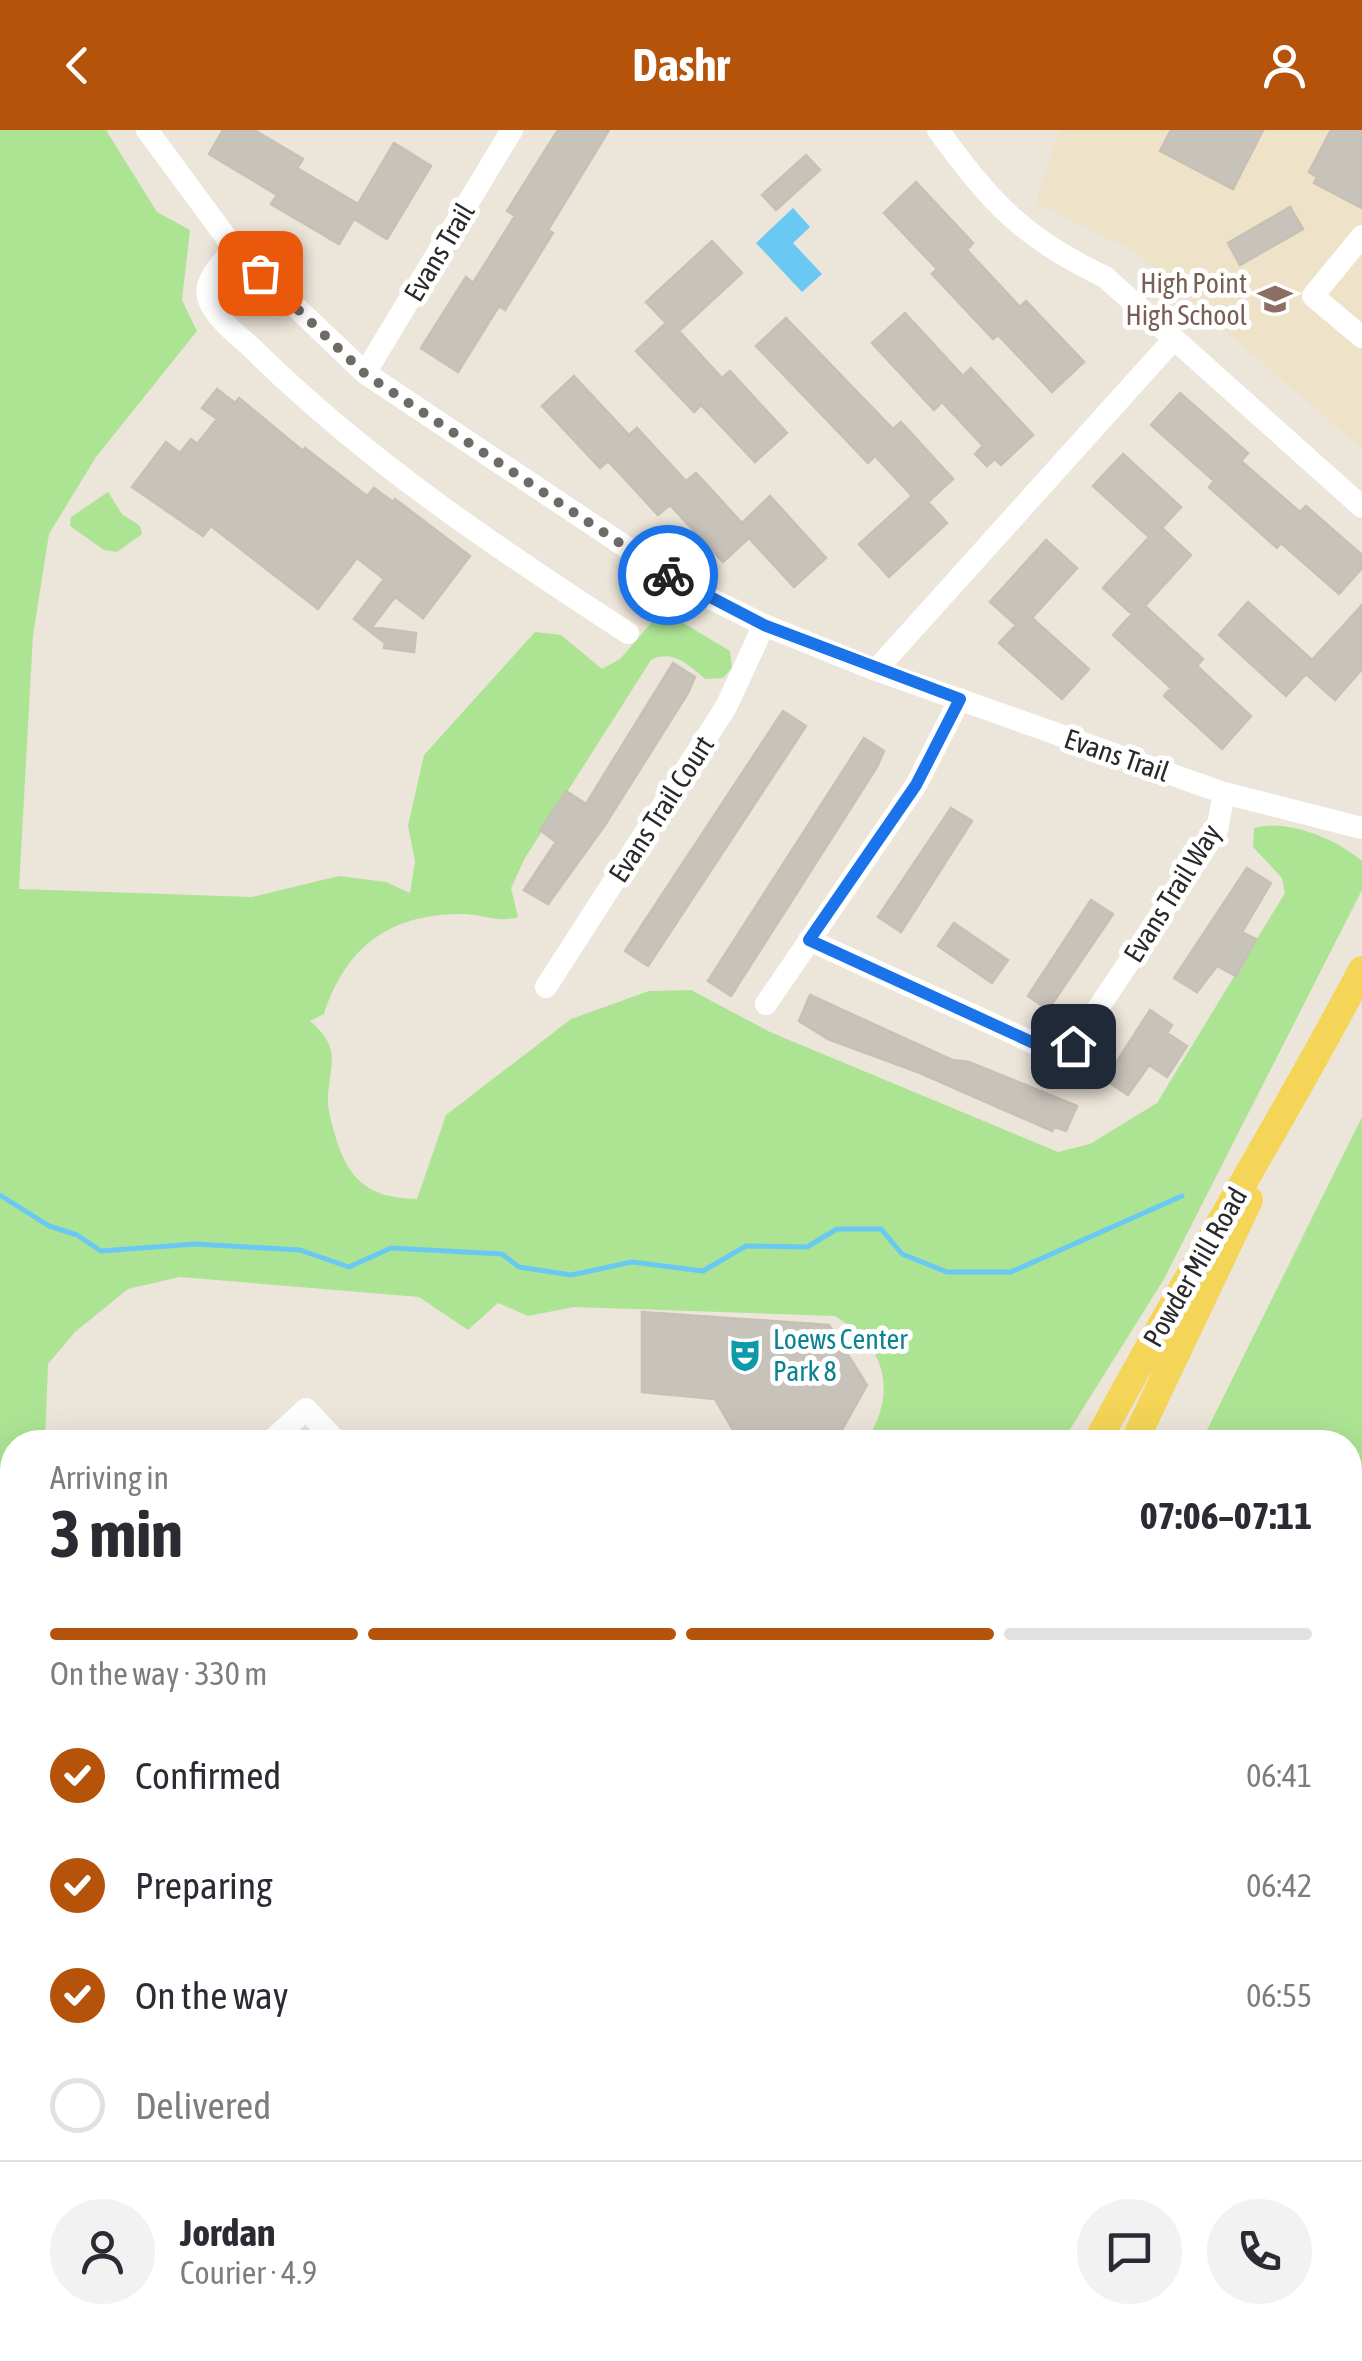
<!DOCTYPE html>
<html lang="en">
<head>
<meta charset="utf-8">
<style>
  :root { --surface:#fff; --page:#f2f2f3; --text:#2b2b33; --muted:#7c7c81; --line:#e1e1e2; --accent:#b45309 }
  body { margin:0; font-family:"Asap Condensed",sans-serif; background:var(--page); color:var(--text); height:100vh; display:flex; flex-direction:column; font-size:38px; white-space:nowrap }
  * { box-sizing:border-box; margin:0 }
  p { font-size:32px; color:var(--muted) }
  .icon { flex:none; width:55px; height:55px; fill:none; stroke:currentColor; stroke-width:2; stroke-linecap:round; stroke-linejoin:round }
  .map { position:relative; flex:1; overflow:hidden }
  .drawer { position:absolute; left:0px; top:1300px; width:1362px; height:932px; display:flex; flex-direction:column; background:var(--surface); border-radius:40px 40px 0 0; box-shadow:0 10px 40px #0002 }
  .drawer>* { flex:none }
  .pin { position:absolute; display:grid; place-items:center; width:85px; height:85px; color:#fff; margin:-42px; border-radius:20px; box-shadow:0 5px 15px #0006 }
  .courier { position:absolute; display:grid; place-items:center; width:100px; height:100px; margin:-50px; border:8px solid #1a73e8; border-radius:50%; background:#fff; color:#222; box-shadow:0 2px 12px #0007 }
  .headline em { font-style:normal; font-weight:700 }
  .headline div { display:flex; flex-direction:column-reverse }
  .headline { display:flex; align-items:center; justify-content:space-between; height:170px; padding:0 50px }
  h1 { font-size:65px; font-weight:700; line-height:75px }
  .bar { display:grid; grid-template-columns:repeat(4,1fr); gap:15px 10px; align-content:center; height:120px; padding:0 50px }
  .bar i { height:12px; border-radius:8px; background:var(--line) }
  .bar .current { background:var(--accent) }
  .bar p { grid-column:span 4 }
  .line { display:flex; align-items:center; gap:25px; padding:0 50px; border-top:2px solid var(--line) }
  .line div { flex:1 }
  .round { display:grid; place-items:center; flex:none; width:105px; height:105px; border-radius:52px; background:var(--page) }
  ol { padding:0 50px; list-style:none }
  li { display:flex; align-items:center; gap:30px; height:110px }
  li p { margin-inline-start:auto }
  li .icon { padding:10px; border-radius:50%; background:var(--accent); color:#fff; stroke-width:4 }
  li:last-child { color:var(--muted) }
  li i { width:55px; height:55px; border:5px solid var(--line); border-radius:50% }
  header { display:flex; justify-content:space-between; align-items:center; height:130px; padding:0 50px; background:var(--accent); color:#fff; font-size:45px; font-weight:700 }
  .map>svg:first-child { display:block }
</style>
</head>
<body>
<header><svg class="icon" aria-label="back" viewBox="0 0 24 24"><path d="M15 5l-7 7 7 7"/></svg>Dashr<svg class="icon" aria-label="person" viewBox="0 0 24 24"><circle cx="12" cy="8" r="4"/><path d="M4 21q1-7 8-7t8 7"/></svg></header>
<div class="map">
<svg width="1362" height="2231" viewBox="0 0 1362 2231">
  <rect width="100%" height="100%" fill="#ece5da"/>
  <!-- education -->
  <path fill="#eee3c9" d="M1059 0H1362V319L1135 122 1036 73Z"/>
  <!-- green -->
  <path fill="#ade494" d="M0 0H106L157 82 190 100 182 170 197 201 96 327 49 404 33 505 19 759 252 767 339 746 386 752 410 763 415 731 408 696 424 625 535 502 561 505 602 539 620 529 652 492 680 491 730 521 732 538 723 548 705 549C688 535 673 519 651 530L525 728 511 758 518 787C498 793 485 785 465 784 391 783 347 815 324 884L310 891C342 918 330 933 328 967 327 979 332 994 335 1005 348 1050 368 1068 417 1069L446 985 571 889 649 861 691 860 770 902 1058 1022 1090 1014 1157 973 1285 763 1282 748 1253 717 1254 698C1286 688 1337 709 1362 731V760L1164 1149 1062 1312H866C898 1260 886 1217 835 1186L574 1177 528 1186 498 1173 468 1200 419 1167 180 1147 128 1159 75 1202 48 1234 45 1312H12V2062L0 2041Z
    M108 362 122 384 140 396 142 404 117 422 104 420 70 396 71 387Z
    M1362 987V1751L1350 1752V1312H1201Z
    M1362 1798V1901L1350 1878V1806Z
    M0 2163 12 2174V2220H71L88 2231H0Z
    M213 2220H387L280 2230Z"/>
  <!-- water -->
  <path fill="#69c9f2" d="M793 78 810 97 793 113 822 144 802 162 756 113Z"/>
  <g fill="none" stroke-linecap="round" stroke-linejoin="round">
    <!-- stream -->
    <path stroke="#69c9f2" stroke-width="5" d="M0 1065 49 1096 77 1105 101 1121 195 1114 300 1120 349 1137 391 1118 502 1124 519 1137 571 1145 632 1132 703 1141 746 1116 807 1117 837 1099H881L902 1124 947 1142H1011L1182 1066"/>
  </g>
  <!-- building -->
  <path fill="#c7c2ba" stroke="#c7c1b4" stroke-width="2.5" d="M223 0H254L303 29 297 38 358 74 394 13 431 36 387 109 354 89 339 114 271 74 277 65 209 24Z
    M558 0H609L548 100 553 103 505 180 499 176 458 242 421 218 466 147 473 153 515 86 507 81Z
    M1171 0H1263L1233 59 1160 21Z
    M1331 0H1362V78L1314 53 1317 47 1309 42Z
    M806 25 820 40 776 80 762 65Z
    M916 52 973 113 967 120 1020 177 1026 171 1084 232 1052 262 998 205 993 209 932 144 937 139 884 83Z
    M1290 77 1303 99 1240 135 1228 113Z
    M712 111 742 143 679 201 722 248 730 241 787 303 755 332 701 275 694 282 636 221 666 193 646 172Z
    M905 183 963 246 971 238 1033 305 1001 335 995 329 987 336 975 324 983 316 942 272 934 280 872 213Z
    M786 188 893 299 901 292 953 349 928 372 947 393 889 447 859 414 912 366 875 326 868 333 756 216Z
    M574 246 629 305 637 298 686 351 696 343 742 393 770 366 826 428 794 457 749 408 723 432 670 375 658 385 608 331 600 338 542 276Z
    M217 259 235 273 239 268 303 321 305 318 367 366 374 358 393 372 395 369 470 426 423 488 395 467 372 497 416 503 414 522 384 518 385 513 354 489 384 449 357 428 318 479 211 396 203 406 132 357 166 312 180 323 191 309 197 314 217 289 202 278Z
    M1180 263 1248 323 1241 331 1300 382 1306 376 1362 425V438L1339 464 1281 413 1277 418 1209 357 1214 351 1151 295Z
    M1123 324 1181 377 1162 398 1191 425 1145 476 1203 529 1197 536 1251 586 1222 619 1164 566 1171 558 1113 505 1132 484 1103 458 1149 407 1093 356Z
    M1046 410 1077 438 1032 488 1089 539 1062 569 999 513 1016 495 990 472Z
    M1248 472 1312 530 1362 475V539L1335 570 1306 544 1286 566 1219 505Z
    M673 533 695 547 688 563 605 695 548 774 524 760 556 712 540 700 566 661 586 674Z
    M783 581 806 596 648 836 625 821Z
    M864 608 884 621 877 637 731 866 708 851Z
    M951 678 972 691 901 802 878 787Z
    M1247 738 1271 753 1242 802 1256 809 1236 846 1217 836 1197 862 1174 848Z
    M1091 770 1113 784 1048 880 1028 866Z
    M954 793 1008 830 992 853 938 816Z
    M810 865 952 930 969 932 1077 976 1066 1001 1055 997 1052 1001 920 943 828 909 799 891Z
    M1150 880 1172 895 1167 903 1187 916 1167 947 1149 935 1128 965 1105 950Z
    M642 1182 829 1195 867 1255 835 1312H740L715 1269 642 1262Z"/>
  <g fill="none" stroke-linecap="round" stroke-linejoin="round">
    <!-- path -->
    <path stroke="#c7c7c7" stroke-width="4" stroke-dasharray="8 5" stroke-linecap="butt" d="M1361 2143H1362"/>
    <!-- minor -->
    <path stroke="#fff" stroke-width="22" d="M147 0 234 118 365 243 683 455 764 495 876 540 1224 663 1362 698
      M938 0C991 73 1023 108 1105 147L1362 377
      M1362 106 1313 166 1362 207
      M234 118C224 132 201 151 209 170 217 191 240 206 255 221 367 331 497 418 628 503
      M365 243 512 0
      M876 540 1174 209
      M809 810 1060 925 1073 916 1217 700 1224 663
      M546 857 726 577 764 495
      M766 874 916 655 960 569
      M270 1312 306 1279 337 1312
      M560 1312H584
      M639 1312H643
      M1350 1769 1362 1765
      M1350 1987 1360 2060 1350 2080
      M1350 2103 1362 2105
      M720 2220 739 2231
      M776 2220 793 2231
      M1325 2231 1326 2220"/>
    <!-- major -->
    <path stroke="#f4d557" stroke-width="28" d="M1097 1312C1182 1152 1278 1000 1362 840
      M1134 1312 1249 1070
      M610 2231 616 2220
      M649 2231 655 2220"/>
    <!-- highway -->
    <path stroke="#ffa352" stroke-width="30" d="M0 2105 12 2121
      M144 2220 170 2231
      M481 2231 505 2220"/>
  </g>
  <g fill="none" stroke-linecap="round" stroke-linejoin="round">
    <!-- done -->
    <path stroke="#6d6b67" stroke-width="10" stroke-dasharray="0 18" d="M260 143 365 244 668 445"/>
    <!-- route -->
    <path stroke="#1a73e8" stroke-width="12" d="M668 445 764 495 960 569 916 655 809 810 1060 925 1073 916"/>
  </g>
  <!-- icons -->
  <defs>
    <g id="school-bare" transform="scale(2.7)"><path d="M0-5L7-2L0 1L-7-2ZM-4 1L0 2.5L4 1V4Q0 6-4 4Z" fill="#8d6e63" stroke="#fff" stroke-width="2.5" paint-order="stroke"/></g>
    <g id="theatre-bare" transform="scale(2.7)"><path d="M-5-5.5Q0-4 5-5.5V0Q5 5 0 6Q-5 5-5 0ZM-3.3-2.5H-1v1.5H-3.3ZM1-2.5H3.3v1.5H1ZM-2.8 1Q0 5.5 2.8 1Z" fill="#0f9aa8" stroke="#fff" stroke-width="2.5" paint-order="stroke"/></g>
  </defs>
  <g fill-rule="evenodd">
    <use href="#school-bare" x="1275" y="169"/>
    <use href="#theatre-bare" x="745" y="1225"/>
  </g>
  <g text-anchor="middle" stroke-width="10" stroke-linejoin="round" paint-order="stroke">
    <!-- street labels -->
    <g font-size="28" fill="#292929" stroke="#fff">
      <text transform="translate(439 122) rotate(-59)" y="10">Evans Trail</text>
      <text transform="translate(1117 625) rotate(19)" y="10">Evans Trail</text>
      <text transform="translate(661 679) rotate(-57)" y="10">Evans Trail Court</text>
      <text transform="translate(1172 763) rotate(-58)" y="10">Evans Trail Way</text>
      <text transform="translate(1195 1137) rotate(-60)" y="10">Powder Mill Road</text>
    </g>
    <!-- education labels -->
    <g font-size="28" fill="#785e54" stroke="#fff" text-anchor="end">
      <text x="1247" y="163">High Point<tspan x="1247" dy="32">High School</tspan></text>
    </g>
    <!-- culture labels -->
    <g font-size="28" fill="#0d838f" stroke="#fff" text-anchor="start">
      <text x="773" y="1219">Loews Center<tspan x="773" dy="32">Park 8</tspan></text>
    </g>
  </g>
</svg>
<div class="pin" style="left:260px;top:143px;background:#ea580c"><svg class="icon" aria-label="bag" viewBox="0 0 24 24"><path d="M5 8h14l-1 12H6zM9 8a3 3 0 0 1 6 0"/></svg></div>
<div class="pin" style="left:1073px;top:916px;background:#1f2937"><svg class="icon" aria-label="home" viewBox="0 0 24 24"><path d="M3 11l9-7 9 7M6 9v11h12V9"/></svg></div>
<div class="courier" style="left:668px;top:445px"><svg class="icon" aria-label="bike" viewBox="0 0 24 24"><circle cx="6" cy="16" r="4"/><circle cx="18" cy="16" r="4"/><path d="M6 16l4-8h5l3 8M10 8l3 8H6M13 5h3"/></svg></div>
<section class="drawer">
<div class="headline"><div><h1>3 min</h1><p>Arriving in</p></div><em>07:06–07:11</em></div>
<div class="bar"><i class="current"></i><i class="current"></i><i class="current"></i><i></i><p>On the way · 330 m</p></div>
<ol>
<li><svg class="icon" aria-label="check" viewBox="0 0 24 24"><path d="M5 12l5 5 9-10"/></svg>Confirmed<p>06:41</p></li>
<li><svg class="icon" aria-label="check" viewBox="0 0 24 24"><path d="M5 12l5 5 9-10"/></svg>Preparing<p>06:42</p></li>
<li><svg class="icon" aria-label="check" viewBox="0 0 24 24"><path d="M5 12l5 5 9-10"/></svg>On the way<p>06:55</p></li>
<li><i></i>Delivered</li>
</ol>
<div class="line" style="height:180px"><a class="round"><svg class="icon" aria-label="person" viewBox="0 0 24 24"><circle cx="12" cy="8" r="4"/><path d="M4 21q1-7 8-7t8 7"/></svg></a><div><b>Jordan</b><p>Courier · 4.9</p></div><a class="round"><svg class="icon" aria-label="chat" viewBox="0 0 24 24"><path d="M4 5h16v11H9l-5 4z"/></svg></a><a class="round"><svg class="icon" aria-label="phone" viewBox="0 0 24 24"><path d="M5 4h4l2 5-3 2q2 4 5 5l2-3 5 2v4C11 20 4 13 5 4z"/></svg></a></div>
</section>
</div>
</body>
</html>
